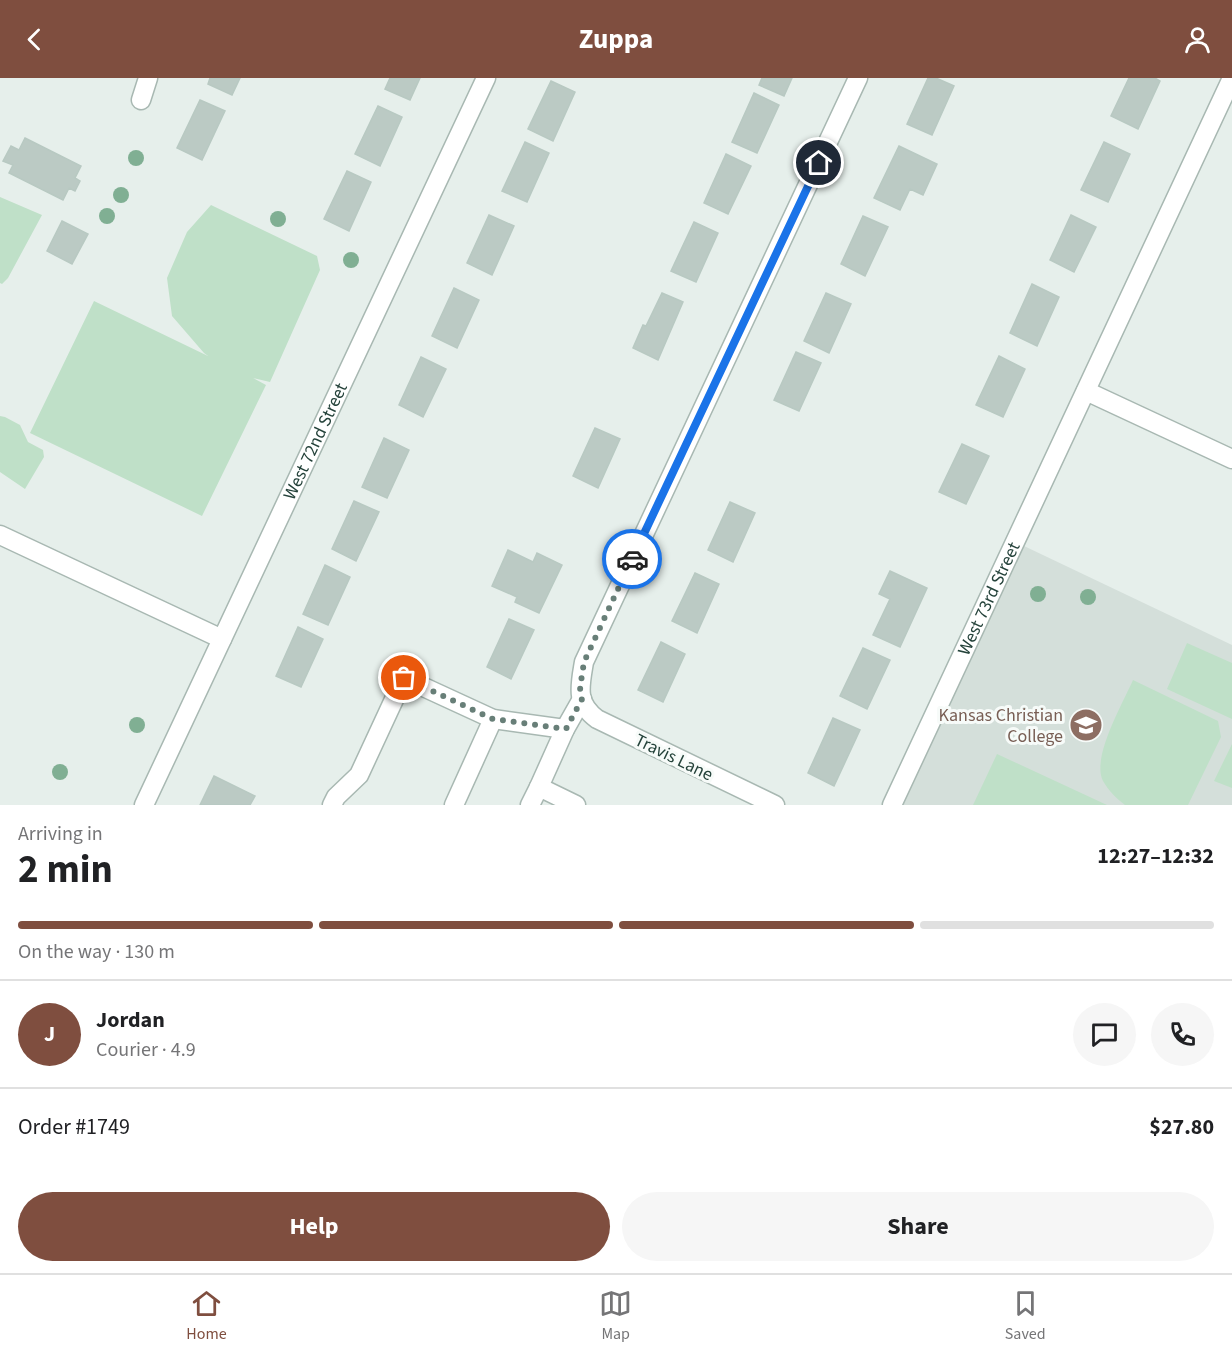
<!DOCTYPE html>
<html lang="en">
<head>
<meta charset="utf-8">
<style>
  :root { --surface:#fff; --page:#f6f6f6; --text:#202124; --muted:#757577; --line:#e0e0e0; --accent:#7f4e3f }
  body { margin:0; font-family:"Source Sans 3",sans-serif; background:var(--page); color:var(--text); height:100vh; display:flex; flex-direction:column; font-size:22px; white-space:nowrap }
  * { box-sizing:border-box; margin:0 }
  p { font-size:20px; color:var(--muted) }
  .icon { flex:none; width:33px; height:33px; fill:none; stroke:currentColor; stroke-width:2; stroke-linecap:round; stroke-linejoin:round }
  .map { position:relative; height:727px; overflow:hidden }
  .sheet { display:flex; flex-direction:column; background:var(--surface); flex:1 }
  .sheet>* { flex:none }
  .pin { position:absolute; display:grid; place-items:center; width:51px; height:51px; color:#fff; margin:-26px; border:3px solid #fff; border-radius:50%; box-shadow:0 2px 6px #0007 }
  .courier { position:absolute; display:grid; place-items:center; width:60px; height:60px; margin:-30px; border:4px solid #1a73e8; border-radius:50%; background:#fff; color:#222; box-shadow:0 2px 8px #0007 }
  .summary em { font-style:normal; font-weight:700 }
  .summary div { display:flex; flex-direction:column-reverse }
  .summary { display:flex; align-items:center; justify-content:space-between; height:102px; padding:0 18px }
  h1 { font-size:39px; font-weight:700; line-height:45px }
  .bar { display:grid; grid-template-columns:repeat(4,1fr); gap:9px 6px; align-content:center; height:72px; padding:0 18px }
  .bar i { height:8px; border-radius:4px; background:var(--line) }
  .bar .current { background:var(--accent) }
  .bar p { grid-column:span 4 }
  .line { display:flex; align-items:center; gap:15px; padding:0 18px; border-top:2px solid var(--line) }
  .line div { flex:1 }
  .round { display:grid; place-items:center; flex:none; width:63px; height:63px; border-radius:32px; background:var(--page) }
  .cta { display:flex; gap:12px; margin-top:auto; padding:12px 18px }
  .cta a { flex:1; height:69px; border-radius:36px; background:var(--accent); color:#fff; font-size:24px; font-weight:700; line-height:69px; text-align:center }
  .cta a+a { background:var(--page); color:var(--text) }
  header { display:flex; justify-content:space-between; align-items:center; height:78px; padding:0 18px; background:var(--accent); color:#fff; font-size:27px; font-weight:700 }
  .tabs { display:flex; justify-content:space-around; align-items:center; height:84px; border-top:2px solid var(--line); background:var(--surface); font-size:16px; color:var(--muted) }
  .tabs a { display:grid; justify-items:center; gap:3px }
  .tabs .current { color:var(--accent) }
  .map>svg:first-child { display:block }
</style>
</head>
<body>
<header><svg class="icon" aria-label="back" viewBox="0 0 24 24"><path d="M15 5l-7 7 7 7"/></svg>Zuppa<svg class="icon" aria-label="person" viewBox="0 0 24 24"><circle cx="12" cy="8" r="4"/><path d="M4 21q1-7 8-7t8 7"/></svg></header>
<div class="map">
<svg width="1232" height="727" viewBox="0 0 1232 727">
  <rect width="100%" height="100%" fill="#e6efeb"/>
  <!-- built -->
  <path fill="#d4dfda" d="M1024 468 1232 567V727H902Z"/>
  <!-- green -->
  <path fill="#bfe0c8" d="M0 119 42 137 8 200 2 206 0 205Z
    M211 127 317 178 320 192 270 304 253 300 266 307 202 438 30 355 94 223 208 278 204 275 172 238 167 200 187 154Z
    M0 338 5 339 20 347 28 364 43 372 44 379 25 411 0 394Z
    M1187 565 1232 585V641L1167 611Z
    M1133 602 1218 643 1221 659 1188 727H1125C1117 721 1108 712 1103 703 1091 680 1123 625 1133 602Z
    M1232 666V710L1214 703Z
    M997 676 1107 727H973Z"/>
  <!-- building -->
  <path fill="#bbcac4" stroke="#b8c9c2" stroke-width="1.5" d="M210 0H240L232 17 208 6Z
    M390 0H420L410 22 385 11Z
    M762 0H792L784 18 759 7Z
    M928 0H936L954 8 932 57 907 46Z
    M1129 0H1155L1160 3 1138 51 1111 38Z
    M551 3 575 14 553 63 528 51Z
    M754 15 779 27 757 75 732 64Z
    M200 22 225 33 202 82 177 70Z
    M378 28 402 39 380 88 355 76Z
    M25 60 81 88 75 100 80 103 75 113 69 110 63 122 9 95 13 87 3 83 11 68 19 72Z
    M525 64 549 75 527 124 502 113Z
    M1104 64 1130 76 1108 124 1081 112Z
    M899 68 937 86 923 117 910 111 900 132 874 120Z
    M726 76 751 88 728 136 704 125Z
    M347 93 371 104 349 153 324 141Z
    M489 137 514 148 492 197 467 185Z
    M1071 137 1096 149 1074 194 1050 182Z
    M863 138 888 149 865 198 841 186Z
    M62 143 88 156 72 186 47 173Z
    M694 144 718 155 696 204 671 193Z
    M1032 206 1059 219 1037 268 1010 255Z
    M454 210 479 222 457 270 432 258Z
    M662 215 683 224 658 282 633 270 643 247 646 248Z
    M826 215 851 226 829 275 804 263Z
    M796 274 821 285 799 333 774 322Z
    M999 278 1025 291 1003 339 976 327Z
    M421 279 446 291 423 339 399 327Z
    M595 350 620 361 598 410 573 398Z
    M384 360 409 372 387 420 362 409Z
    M962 366 989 378 966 426 939 414Z
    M354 423 379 434 356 483 332 471Z
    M730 424 755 435 733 484 708 472Z
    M508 472 533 484 537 475 562 487 539 535 515 524 517 519 492 508Z
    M325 487 350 499 328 547 303 536Z
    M890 493 927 510 900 569 873 557 890 521 879 516Z
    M695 495 719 506 697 555 672 543Z
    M509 541 534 552 511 601 487 589Z
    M298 549 323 561 301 609 276 598Z
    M661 564 685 576 663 624 638 612Z
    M863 570 890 582 867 631 840 618Z
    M833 640 860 652 834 708 808 695Z
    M214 698 255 718 250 727H200Z"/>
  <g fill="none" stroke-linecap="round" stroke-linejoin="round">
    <!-- minor casing -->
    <g stroke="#a8b8b2" stroke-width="21">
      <g id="minor">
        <path d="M141 22 148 0"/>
        <path d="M1086 313 1232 381"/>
        <path d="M0 457 222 561"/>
        <path id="s1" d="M144 727 486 0"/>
        <path d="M332 727 336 719 359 697 404 600 493 641 565 651"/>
        <path d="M454 727 493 641"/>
        <path d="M530 727 539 709"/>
        <path d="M576 727 539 709 565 651 582 621"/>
        <path d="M775 727 597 641C575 625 580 608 584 584L858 0"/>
        <path id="s2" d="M892 727 1232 0"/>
      </g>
    </g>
    <!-- minor -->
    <use href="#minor" stroke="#fff" stroke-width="18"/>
  </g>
  <!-- trees -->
  <g fill="#80af93">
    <circle cx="136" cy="80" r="8"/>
    <circle cx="121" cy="117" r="8"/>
    <circle cx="107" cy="138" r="8"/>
    <circle cx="278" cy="141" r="8"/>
    <circle cx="351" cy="182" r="8"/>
    <circle cx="1038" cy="516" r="8"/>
    <circle cx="1088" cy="519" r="8"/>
    <circle cx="137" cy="647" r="8"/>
    <circle cx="60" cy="694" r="8"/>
  </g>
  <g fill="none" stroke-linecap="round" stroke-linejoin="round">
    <!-- done -->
    <path stroke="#687f78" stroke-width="6" stroke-dasharray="0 10.8" d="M404 600 493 641 566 651 582 621 580 610 584 584 632 481"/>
    <!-- route -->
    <path stroke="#1a73e8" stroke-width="8" d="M632 481 819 85"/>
  </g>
  <!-- icons -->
  <defs>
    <g id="university-disc" transform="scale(1.725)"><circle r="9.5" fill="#8d6e63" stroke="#f7fbf9"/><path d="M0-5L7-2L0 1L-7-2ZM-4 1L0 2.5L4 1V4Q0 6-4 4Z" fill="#fff"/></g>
  </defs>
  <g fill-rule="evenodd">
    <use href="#university-disc" x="1086" y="647"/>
  </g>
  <g text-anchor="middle" stroke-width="6" stroke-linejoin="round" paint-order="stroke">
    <!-- street labels -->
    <g font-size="18" fill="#24423a" stroke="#f7fbf9">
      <text dy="6" stroke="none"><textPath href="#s1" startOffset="402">West 72nd Street</textPath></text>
      <text dy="6" stroke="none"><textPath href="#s2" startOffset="228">West 73rd Street</textPath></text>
      <text transform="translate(674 679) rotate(26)" y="6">Travis Lane</text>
    </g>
    <!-- education labels -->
    <g font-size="18" fill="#785e54" stroke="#f7fbf9" text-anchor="end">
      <text x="1063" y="643">Kansas Christian<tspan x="1063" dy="21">College</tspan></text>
    </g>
  </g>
</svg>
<div class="pin" style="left:404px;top:600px;background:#ea580c"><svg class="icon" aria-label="bag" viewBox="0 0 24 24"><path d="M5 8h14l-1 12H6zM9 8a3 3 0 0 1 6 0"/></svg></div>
<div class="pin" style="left:819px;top:85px;background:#1f2937"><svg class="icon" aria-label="home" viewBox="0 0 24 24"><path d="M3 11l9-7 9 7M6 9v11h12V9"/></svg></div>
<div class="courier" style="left:632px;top:481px"><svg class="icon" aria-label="car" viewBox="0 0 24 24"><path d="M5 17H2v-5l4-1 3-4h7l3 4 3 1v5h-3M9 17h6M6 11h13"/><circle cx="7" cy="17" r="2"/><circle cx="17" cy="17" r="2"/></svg></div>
</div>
<section class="sheet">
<div class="summary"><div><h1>2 min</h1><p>Arriving in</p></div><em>12:27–12:32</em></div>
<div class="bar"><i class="current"></i><i class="current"></i><i class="current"></i><i></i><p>On the way · 130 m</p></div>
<div class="line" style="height:108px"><b class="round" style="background:var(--accent);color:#fff">J</b><div><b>Jordan</b><p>Courier · 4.9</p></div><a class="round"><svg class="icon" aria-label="chat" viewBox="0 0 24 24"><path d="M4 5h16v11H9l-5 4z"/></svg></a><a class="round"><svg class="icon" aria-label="phone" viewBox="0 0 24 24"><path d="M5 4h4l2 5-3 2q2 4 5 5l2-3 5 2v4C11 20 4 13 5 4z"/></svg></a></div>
<div class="line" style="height:78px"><div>Order #1749</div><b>$27.80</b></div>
<div class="cta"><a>Help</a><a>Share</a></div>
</section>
<nav class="tabs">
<a class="current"><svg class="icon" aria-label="home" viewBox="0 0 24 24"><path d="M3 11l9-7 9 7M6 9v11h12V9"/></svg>Home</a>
<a><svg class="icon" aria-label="map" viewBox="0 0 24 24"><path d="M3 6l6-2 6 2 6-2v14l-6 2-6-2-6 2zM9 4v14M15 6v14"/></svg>Map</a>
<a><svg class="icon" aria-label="saved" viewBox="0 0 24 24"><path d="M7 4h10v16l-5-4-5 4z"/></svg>Saved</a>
</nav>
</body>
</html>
